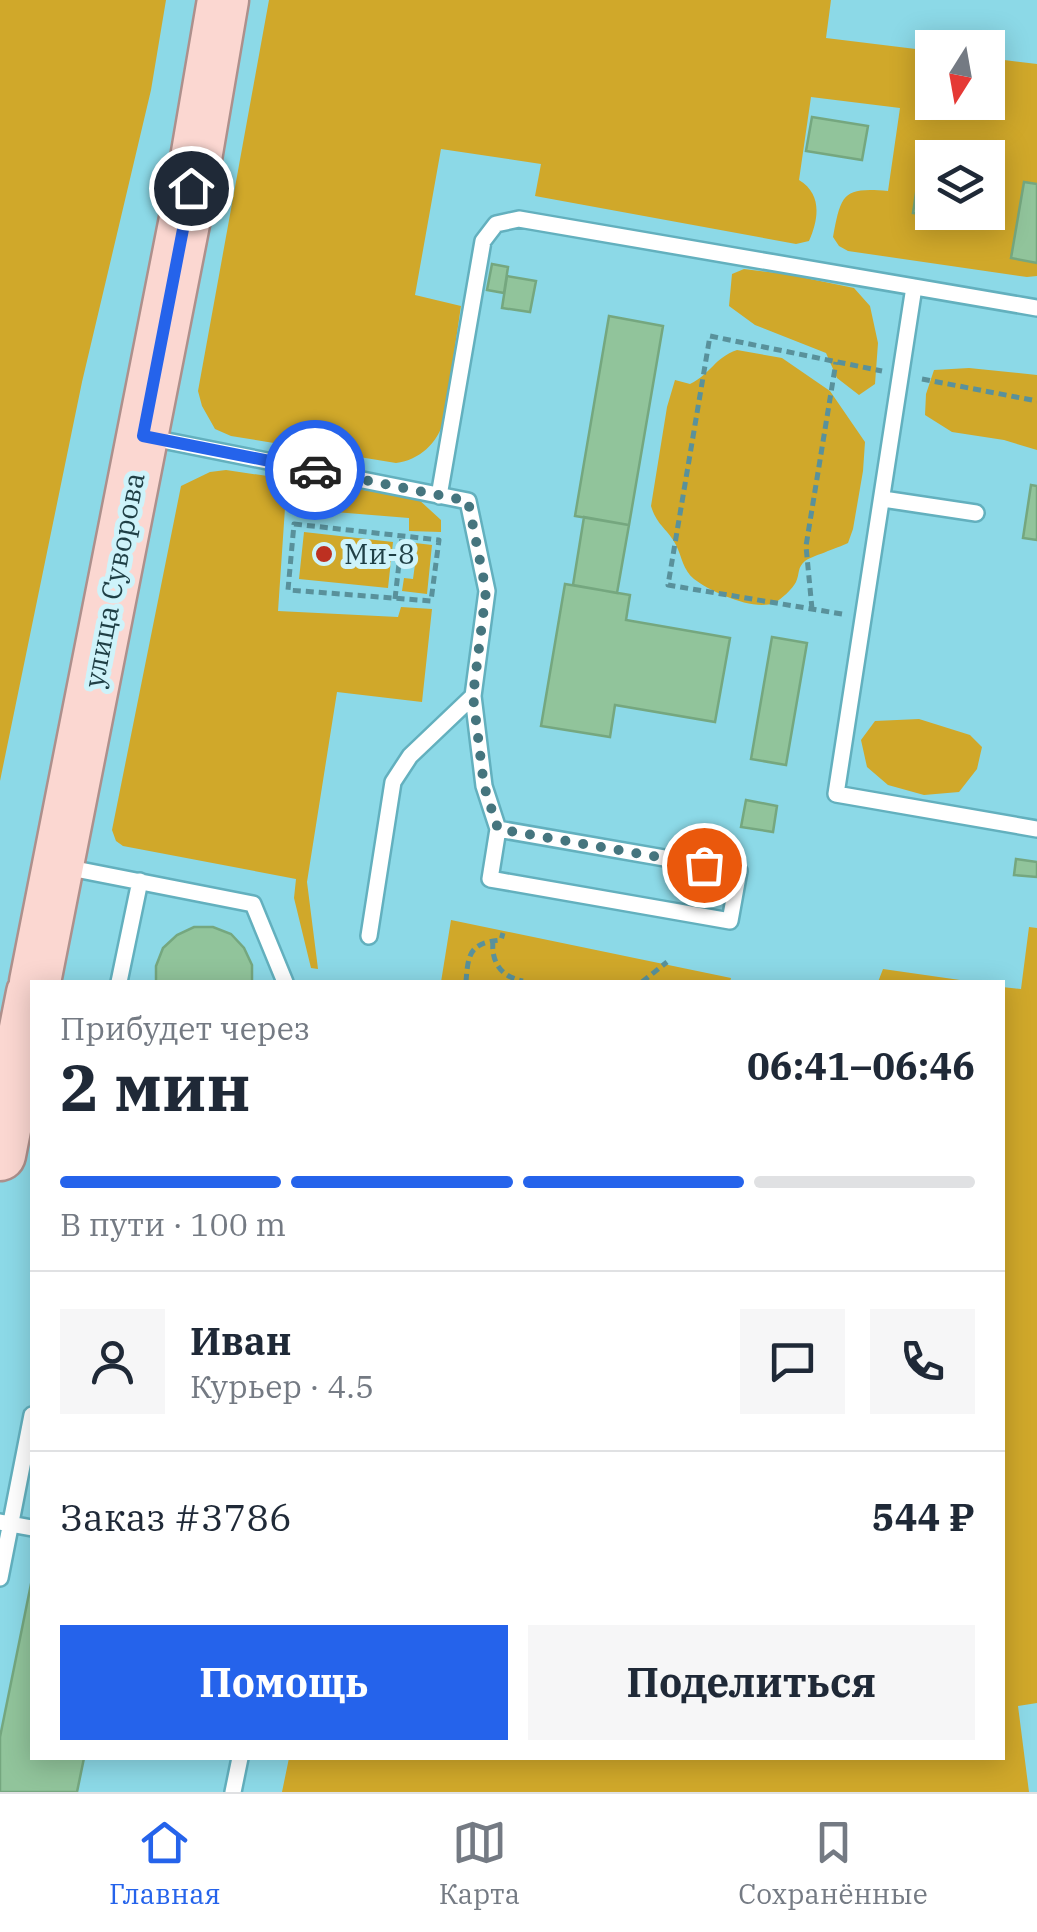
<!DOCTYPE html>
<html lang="ru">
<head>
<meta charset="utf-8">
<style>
  :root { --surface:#fff; --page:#f6f6f7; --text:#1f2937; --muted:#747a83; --line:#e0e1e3; --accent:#2563eb }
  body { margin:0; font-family:"IBM Plex Serif",serif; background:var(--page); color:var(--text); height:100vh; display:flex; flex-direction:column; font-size:38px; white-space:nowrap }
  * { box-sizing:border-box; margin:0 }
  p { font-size:32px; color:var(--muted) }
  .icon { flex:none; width:55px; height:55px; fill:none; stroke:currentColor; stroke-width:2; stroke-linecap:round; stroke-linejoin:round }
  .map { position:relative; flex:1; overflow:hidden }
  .side { position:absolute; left:30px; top:980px; width:975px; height:780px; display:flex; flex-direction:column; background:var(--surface); border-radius:0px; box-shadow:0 5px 25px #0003 }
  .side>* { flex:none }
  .needle { width:65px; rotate:191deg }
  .controls { position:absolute; left:915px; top:30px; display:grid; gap:20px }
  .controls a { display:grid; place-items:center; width:90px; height:90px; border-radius:0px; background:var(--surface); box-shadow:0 5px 25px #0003; font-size:50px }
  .pin { position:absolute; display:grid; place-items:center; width:85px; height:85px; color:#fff; margin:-42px; border:5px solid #fff; border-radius:50%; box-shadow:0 2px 10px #0007 }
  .courier { position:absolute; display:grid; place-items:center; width:100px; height:100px; margin:-50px; border:8px solid #2563eb; border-radius:50%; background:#fff; color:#222; box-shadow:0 2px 12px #0007 }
  .headline em { font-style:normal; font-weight:800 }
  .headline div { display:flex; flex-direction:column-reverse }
  .headline { display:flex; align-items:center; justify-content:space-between; height:170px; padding:0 30px }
  h1 { font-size:65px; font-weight:800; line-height:75px }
  .bar { display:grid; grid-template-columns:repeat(4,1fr); gap:15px 10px; align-content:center; height:120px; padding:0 30px }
  .bar i { height:12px; border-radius:8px; background:var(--line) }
  .bar .current { background:var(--accent) }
  .bar p { grid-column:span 4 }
  .line { display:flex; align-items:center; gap:25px; padding:0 30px; border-top:2px solid var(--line) }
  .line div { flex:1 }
  .round { display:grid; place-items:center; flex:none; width:105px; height:105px; border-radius:0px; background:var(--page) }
  .primary-button { display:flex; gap:20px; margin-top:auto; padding:20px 30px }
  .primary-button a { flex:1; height:115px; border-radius:0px; background:var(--accent); color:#fff; font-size:40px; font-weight:800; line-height:115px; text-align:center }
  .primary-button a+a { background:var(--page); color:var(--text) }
  .tabs { display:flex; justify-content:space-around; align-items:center; height:140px; border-top:2px solid var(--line); background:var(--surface); font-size:28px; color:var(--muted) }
  .tabs a { display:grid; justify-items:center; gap:5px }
  .tabs .current { color:var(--accent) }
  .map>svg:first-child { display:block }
</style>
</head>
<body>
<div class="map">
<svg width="1037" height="1792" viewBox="0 0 1037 1792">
  <rect width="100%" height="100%" fill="#8cd9e7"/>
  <!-- green -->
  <path fill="#d0a82a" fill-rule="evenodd" d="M0 0H166L151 90 82 382 0 781Z
    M269 0H831L826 38 932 51V102H988V58L1037 64V276L1027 277 848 251 839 246 833 237C841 194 843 187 888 191L900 108 811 97 799 180C822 194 819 218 809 241L796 244 535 196 541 164 441 149 415 295 461 306 444 421C437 443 420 460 396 463L231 436 215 429 202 406 198 391ZM932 158H988V212H932Z
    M744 269 786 274 854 288 870 306 878 343 875 384 859 395 837 378 826 353 755 325 729 306 732 274Z
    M737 350 782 358 830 391 865 442 863 471 853 529 848 543C838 548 810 557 805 561 797 568 800 573 796 582 793 588 781 600 774 603 753 611 711 592 694 579 683 570 682 557 676 545 668 529 657 526 651 506L667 407 675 380 690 384C712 373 714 358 737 350Z
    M969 368 1037 375V450L1004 440 952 432 925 415 926 394 934 370Z
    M226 470 417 498 441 520V532L409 531V518L285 508 278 611 398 617 401 607 432 609 422 702 337 692 307 882 318 969 311 968 294 898 296 879 123 846 116 841 112 830 181 486 210 472Z
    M304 532 393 542 388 588 299 579Z
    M407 542 432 545 427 594 402 591 404 578 413 579 416 557 405 555Z
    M919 719 970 735 982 747 977 769 959 792 924 795 888 785 867 767 861 740 875 721Z
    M451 920 731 978 730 982H441Z
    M1029 927 1037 928V1703L1018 1706 1029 1792H282L289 1758H1002V987L1021 989Z
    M883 969 974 982H878Z"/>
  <!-- building -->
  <path fill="#91c49b" stroke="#75a77f" stroke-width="2.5" d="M812 117 868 126 862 160 806 151Z
    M1024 182 1037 184V263L1011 258Z
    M916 193 932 196V212H945L944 218 913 213Z
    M492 264 508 267 504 293 487 290Z
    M507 276 536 281 530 312 502 308Z
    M609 316 663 326 629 525 575 516Z
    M1031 485 1037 486V540L1023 538Z
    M584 517 629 525 617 593 573 585Z
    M565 584 630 595 626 620 730 638 715 722 615 705 610 737 541 726Z
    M772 637 807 643 786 765 751 759Z
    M746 800 777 806 773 832 741 827Z
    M1016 859 1037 862V877L1014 875Z
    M194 927H213L231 934 244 948 252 965V982H156V966L163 948 177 935Z
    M32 1579V1758H84L77 1792H0V1737Z"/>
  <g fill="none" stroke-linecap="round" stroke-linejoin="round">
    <!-- lane casing -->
    <g stroke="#63b0be" stroke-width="20">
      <path id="lane" d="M914 287 836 794 1037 829
        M147 437 468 501 487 591 473 696 484 786 498 829 490 879 730 921 739 871 498 829
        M439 496 483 241 496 224 519 219 1037 308
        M883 499 976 513
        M65 867 253 904 285 982
        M369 936 393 782 410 756 473 696
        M119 982 140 881
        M0 1522 32 1528
        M0 1578 32 1415
        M233 1792 240 1758"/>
    </g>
    <!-- primary casing -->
    <g stroke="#ad908c" stroke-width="55">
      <path id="primary" d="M35 982 191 188 223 0
        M0 1155 32 993"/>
    </g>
    <!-- path -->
    <path stroke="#59919b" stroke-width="5" stroke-dasharray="8 5" stroke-linecap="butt" d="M922 379 1037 401
      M294 524 439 540 431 601 288 590Z
      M395 599 402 537
      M812 609 806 546 836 362
      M842 614 668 585 710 336 882 371
      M493 941C491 962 501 977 523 981
      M466 982C468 953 470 943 501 940L503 933
      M642 982 667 962"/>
    <!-- lane -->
    <use href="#lane" stroke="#fff" stroke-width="15"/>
    <!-- primary -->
    <use href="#primary" stroke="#fbd7d1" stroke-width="50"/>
  </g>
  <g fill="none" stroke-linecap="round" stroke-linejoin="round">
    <!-- done -->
    <path stroke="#45757e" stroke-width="10" stroke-dasharray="0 18" d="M315 470 468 501 486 591 473 696 484 786 498 829 704 865"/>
    <!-- route -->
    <path stroke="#2563eb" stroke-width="12" d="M191 188 143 436 315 470"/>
  </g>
  <!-- markers -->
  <circle fill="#bd3021" stroke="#cef3fa" stroke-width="4" cx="324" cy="554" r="10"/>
  <g text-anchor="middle" stroke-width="10" stroke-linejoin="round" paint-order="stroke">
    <!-- poi labels -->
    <g font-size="28" fill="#1f3f45" stroke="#cef3fa" text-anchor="start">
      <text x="344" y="564">Ми-8</text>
    </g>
    <!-- street labels -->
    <g font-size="28" fill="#1f3f45" stroke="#cef3fa">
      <text transform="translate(114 580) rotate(-79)" y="10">улица Суворова</text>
    </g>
  </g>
</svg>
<div class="controls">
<a><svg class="needle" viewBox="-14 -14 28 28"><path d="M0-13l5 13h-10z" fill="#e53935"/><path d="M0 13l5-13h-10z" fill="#747a83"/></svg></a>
<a><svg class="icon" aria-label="layers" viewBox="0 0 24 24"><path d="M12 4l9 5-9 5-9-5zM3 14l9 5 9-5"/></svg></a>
</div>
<div class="pin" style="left:704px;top:865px;background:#ea580c"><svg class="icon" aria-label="bag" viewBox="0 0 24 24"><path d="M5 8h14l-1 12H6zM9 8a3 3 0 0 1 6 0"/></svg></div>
<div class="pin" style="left:191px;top:188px;background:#1f2937"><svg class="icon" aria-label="home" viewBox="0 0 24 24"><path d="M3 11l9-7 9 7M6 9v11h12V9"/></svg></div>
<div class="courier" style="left:315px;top:470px"><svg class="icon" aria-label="car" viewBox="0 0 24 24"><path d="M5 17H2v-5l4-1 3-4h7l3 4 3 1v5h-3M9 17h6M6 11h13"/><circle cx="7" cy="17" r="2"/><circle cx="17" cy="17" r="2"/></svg></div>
<section class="side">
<div class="headline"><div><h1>2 мин</h1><p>Прибудет через</p></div><em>06:41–06:46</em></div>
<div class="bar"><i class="current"></i><i class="current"></i><i class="current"></i><i></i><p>В пути · 100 m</p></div>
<div class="line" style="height:180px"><a class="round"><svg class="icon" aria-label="person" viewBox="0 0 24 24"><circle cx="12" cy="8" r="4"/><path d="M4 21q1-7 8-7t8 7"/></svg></a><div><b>Иван</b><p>Курьер · 4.5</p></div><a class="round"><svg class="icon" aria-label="chat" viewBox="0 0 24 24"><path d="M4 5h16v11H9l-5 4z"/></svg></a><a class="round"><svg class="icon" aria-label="phone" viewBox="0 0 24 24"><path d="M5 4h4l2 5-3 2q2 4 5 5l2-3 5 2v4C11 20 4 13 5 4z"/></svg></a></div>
<div class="line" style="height:130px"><div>Заказ #3786</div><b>544 ₽</b></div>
<div class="primary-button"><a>Помощь</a><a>Поделиться</a></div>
</section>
</div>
<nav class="tabs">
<a class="current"><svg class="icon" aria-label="home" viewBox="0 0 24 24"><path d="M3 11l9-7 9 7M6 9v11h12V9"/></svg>Главная</a>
<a><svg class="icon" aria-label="map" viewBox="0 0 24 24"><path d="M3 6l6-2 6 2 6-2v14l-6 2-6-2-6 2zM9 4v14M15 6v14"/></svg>Карта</a>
<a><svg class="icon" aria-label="saved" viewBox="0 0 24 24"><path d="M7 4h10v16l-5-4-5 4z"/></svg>Сохранённые</a>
</nav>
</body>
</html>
